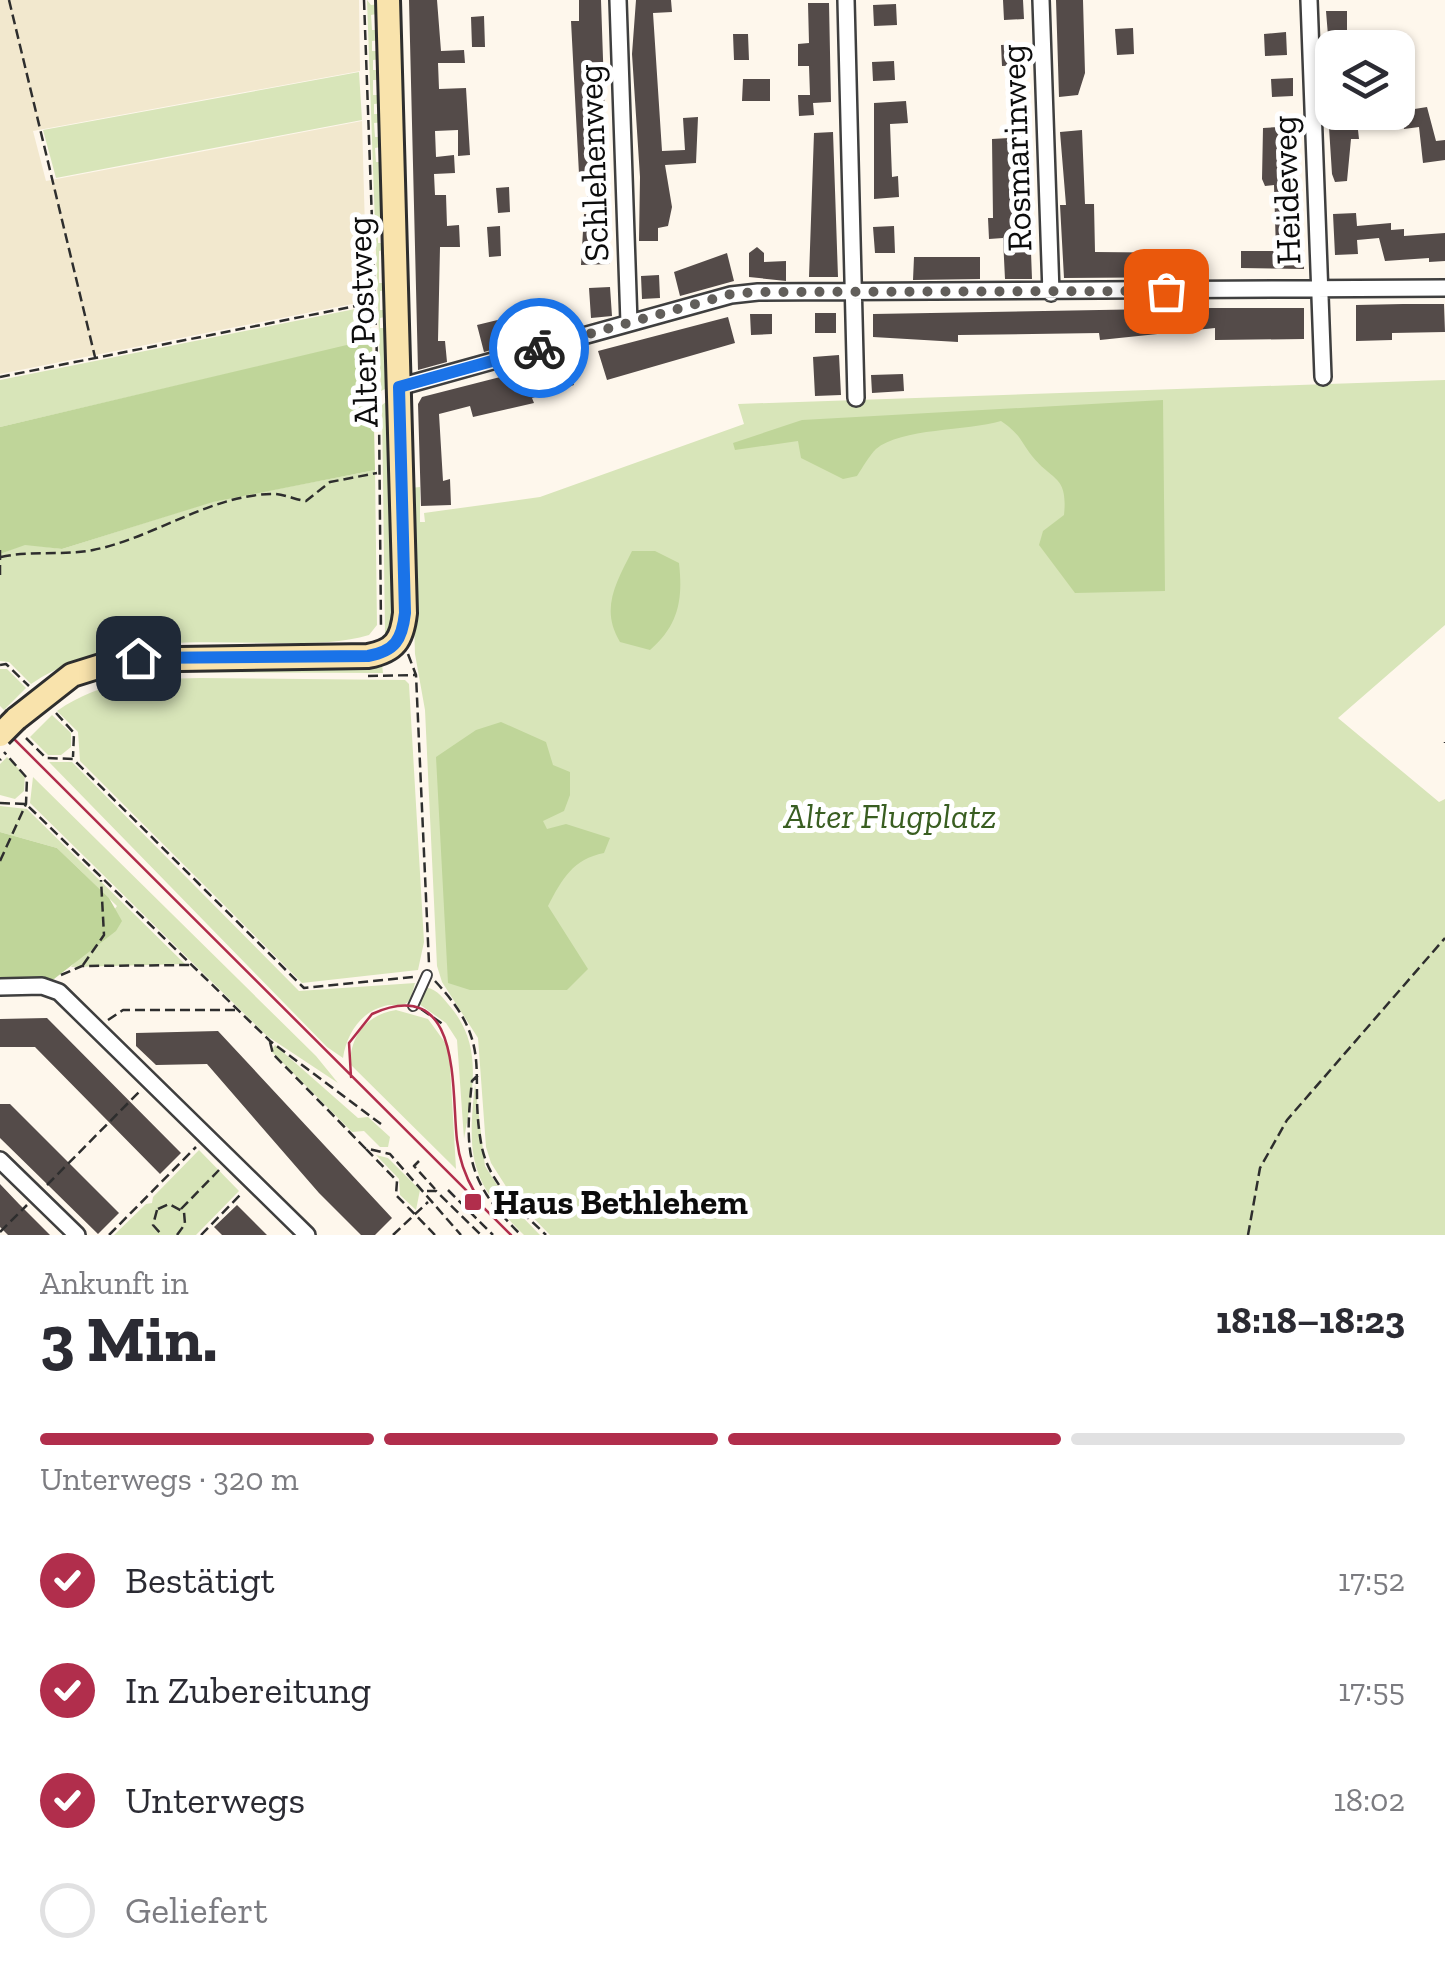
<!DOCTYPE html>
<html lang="de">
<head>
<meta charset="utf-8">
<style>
  :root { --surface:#fff; --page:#f7f7f7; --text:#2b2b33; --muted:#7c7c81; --line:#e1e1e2; --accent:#b12e4c }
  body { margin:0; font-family:"Zilla Slab",serif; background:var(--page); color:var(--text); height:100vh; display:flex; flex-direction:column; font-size:38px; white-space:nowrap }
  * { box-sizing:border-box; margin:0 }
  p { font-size:32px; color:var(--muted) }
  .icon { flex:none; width:55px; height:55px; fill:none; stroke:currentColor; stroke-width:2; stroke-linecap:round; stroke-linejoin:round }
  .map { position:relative; height:1235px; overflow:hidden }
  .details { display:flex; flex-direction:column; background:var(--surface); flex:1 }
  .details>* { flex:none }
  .fabs { position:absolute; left:1315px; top:30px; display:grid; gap:20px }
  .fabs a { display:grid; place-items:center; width:100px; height:100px; border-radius:20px; background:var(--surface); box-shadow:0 2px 8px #0004; font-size:50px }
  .pin { position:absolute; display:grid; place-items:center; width:85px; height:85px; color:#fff; margin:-42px; border-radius:20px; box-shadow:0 5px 15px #0006 }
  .courier { position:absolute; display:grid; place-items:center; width:100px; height:100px; margin:-50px; border:8px solid #1a73e8; border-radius:50%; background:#fff; color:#222; box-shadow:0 2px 12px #0007 }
  .head em { font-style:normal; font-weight:800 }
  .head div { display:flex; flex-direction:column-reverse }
  .head { display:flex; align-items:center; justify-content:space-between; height:170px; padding:0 40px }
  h1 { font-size:65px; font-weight:800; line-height:75px }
  .bar { display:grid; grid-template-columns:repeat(4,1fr); gap:15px 10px; align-content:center; height:120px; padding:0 40px }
  .bar i { height:12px; border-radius:8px; background:var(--line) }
  .bar .on { background:var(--accent) }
  .bar p { grid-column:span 4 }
  ol { padding:0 40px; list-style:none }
  li { display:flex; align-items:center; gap:30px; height:110px }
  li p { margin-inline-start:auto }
  li .icon { padding:10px; border-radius:50%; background:var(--accent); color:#fff; stroke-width:4 }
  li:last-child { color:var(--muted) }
  li i { width:55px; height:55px; border:5px solid var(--line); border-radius:50% }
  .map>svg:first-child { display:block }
</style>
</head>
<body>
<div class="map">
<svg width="1445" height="1235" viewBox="0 0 1445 1235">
  <rect width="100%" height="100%" fill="#fef7ec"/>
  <!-- farmland -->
  <path fill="#f2e8ce" d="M0 0H359L360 71 33 131 46 181 362 121 367 301 0 374Z"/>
  <!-- green -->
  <path fill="#d8e5b9" d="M367 0 371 5 382 4V13L371 15 372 30H383V40L372 41V51H383L384 59 373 60V70H384V80H373V95H385V103L374 104V114H386V122L374 123 375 137H386L387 146 375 148 376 162H387L388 225 378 227V243H389V249L379 251V283H389L390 290 380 291V310H390V316L380 318V328H386L393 385 381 391Z
    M359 72 362 120 56 178 43 130Z
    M370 306 372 340 0 427V380Z
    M1445 380V625L1338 718 1439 802 1445 799V1235H550L512 1196 491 1163 486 1147 478 1038 442 982 437 966 425 710 415 654 410 488 420 487V522H425L424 513 540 497 744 424 738 404Z
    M391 398 395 619 385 634 382 405Z
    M375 470 377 625 369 635C339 644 308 643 277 643 190 643 107 634 31 684L9 662 0 661V554L25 544 62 549 211 502Z
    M168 665H382L383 673 167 672 103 677Z
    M0 669H7L26 688 4 710 0 706Z
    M200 678 405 680 409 684 424 942 418 970 302 983 80 761 78 732 57 711C103 679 146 679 200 678Z
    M52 715 71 733V747L61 755H48L30 737Z
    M7 757 25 775 24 791 15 799 0 795V764Z
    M49 762H72L299 991 415 983C413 989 412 1001 405 1004 400 1007 394 1005 389 1005 362 1010 347 1032 343 1058L327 1047Z
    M33 777 316 1056 338 1083 267 1036 30 803Z
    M0 806 27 809 185 964 71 967 117 906 57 848 0 832Z
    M423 987C435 988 441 995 448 1004 484 1044 473 1090 464 1139L457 1040 446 1023 419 1004Z
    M396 1010 428 1019 449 1048 456 1169 350 1064C351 1034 367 1015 396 1010Z
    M275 1045 358 1118 368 1117 390 1137 388 1147H380L364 1131 352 1132 271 1051Z
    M475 1084 485 1166 508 1202 540 1235H524C470 1182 467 1157 475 1084Z
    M199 1150 239 1191 196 1235H114L146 1204 152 1203 153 1197Z
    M376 1155 388 1158 420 1190 416 1210 400 1195 399 1179Z"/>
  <!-- forest -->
  <path fill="#bfd599" d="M372 339 375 470 213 502 62 549 25 545 0 554V427Z
    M1163 400 1165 591 1075 593 1039 545 1043 531 1064 515C1068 475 1053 482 1032 456 1019 439 1021 435 1001 421 967 431 901 428 876 449 869 456 863 467 857 476L843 479 801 458 798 441 735 450 733 443 802 420Z
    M632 551H655L679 563C683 599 679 625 650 650L620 642C600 609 616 583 632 551Z
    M501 722 546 742 553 765 570 772V795L564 811 543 821 547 829 566 824 610 838 604 853C573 859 562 879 548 906L588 969 567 990H470L448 983 436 757 476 730Z
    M0 832 57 848 109 898 122 921 116 931 54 979H0Z"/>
  <!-- building -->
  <path fill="#544b49" d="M409 0H437L441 51 464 50 465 63H438L439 89 466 88 470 155 458 156V130L435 131 436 157 454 155 455 173 434 174 435 195H446L447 226 459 225 460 247H440L438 341H445L447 362 418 370Z
    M579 0H601L610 264 581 265 584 214H588L586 174H579L571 21H579Z
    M636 0H671L672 12 653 13 662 151 685 150 683 118 698 117 696 163 665 165 672 207 668 226 658 228V241H639L640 177 632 54Z
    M1003 0H1023L1024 19 1004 20Z
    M1056 0H1083L1085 73 1078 95 1059 97Z
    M808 3H829L831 102 813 103 814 115 799 116 798 95H810L809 66H798V44L809 43Z
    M896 4 897 25 874 26 873 5Z
    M1326 11H1347V48H1329Z
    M484 16 485 47H472L471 17Z
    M1133 28 1134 54 1117 55 1115 29Z
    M1286 32 1287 55 1265 56 1264 34Z
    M733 34H748L749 60H734Z
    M1024 44 1025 65 1002 66 1001 45Z
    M894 61 895 80 873 81 872 62Z
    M1293 78V96L1272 97 1271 79Z
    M743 79H770V101H742Z
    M906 101 908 123 890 124 892 177 898 176 899 197 874 199V103Z
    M1008 103H1026V201H1019L1021 252H1031L1032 279H1005L1003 238 989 239 988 218H993L992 139 1009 138Z
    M1427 107 1436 141 1445 140V160L1423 163 1419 127 1404 129 1402 111Z
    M1328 112H1356L1359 139H1351L1347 181 1335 182 1332 174Z
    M1293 126 1297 220H1287L1288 243 1303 242 1304 269 1241 268V251H1276L1274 185 1265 186 1262 179 1263 128Z
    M1082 130 1085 204H1094L1095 252 1200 253V277L1064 278 1060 205H1066L1060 132Z
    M833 132 838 277H809L814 133Z
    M509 187 510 212 498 213 496 188Z
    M1356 213 1357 226 1391 223V230L1404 229V236L1445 233V261L1429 262V258L1385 261 1379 238 1357 240 1358 254 1335 255 1333 214Z
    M500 226 501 256 489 257 487 227Z
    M894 226 895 253H875L873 227Z
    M757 247 764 253V262L786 261V281L749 277V253Z
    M727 253 734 281 680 296 674 272Z
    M914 257H980V279L913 280Z
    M659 275 660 298 642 299 641 276Z
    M610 287 612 316 591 318 589 288Z
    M1403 304H1444L1445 332 1392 333V340L1356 341V305Z
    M560 305 567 329 484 352 477 325Z
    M1211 308H1304V339L1215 340V328L1100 340 1099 333 958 335V342L873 337V314Z
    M815 313H836V333H815Z
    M750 314H772V334L751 335Z
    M728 317 735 343 607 380 598 351Z
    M839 355 841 395 815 396 813 357Z
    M566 360 574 385 532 398 534 403 473 417 470 406 439 414 443 481 450 479 451 505 421 506 418 404 422 397Z
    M903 374 904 391 872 393 871 375Z
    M47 1018 181 1153 160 1174 35 1047H0V1019Z
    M218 1031 392 1218 375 1235H361L319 1193 207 1064 156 1065 136 1046V1033Z
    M0 1104H10L119 1213 98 1234 0 1138Z
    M0 1184 19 1204 50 1235H8L0 1227Z
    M237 1205 267 1235H222L214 1227Z"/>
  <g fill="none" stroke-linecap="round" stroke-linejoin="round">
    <!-- lane casing -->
    <g stroke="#3f3f3f" stroke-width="12">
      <path id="lane" d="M413 1006 427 975"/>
    </g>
    <!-- street casing -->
    <g stroke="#3f3f3f" stroke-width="20">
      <path id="street" d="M618 0 629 323
        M846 0 856 398
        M1041 0 1051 293
        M1309 0 1323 377
        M399 387 731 295 758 292 1445 288
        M0 987 42 986 59 992 307 1235
        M0 1160 77 1235"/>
    </g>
    <!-- secondary casing -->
    <g stroke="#2e2e2e" stroke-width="28">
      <path id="secondary" d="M16 719 72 675 120 660 368 656C395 651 402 640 405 613L388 0"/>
    </g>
    <!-- path -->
    <path stroke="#2e2e2e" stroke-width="2.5" stroke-dasharray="10 5" stroke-linecap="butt" d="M9 0 95 357
      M364 0 379 414 381 629
      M0 377 371 303
      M0 550V578
      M1 557C32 550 63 556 93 550 154 538 213 493 276 494 286 495 297 500 306 501L330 482 377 473
      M408 654 416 675 429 964
      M0 665 6 664 29 686
      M368 676 416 675
      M56 713 74 733 73 757
      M26 738 46 758 73 759 304 988 414 977
      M1445 743V742
      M0 760 1 759
      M0 803 26 804 270 1041 381 1124
      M0 861 26 804 27 778 4 752
      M83 965 104 935 101 880
      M61 975 82 966 191 965
      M435 981C497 1047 467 1073 482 1148 490 1184 520 1210 546 1235
      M421 1009 444 1025
      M108 1020 123 1010H237
      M270 1042 273 1054 365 1148 390 1154 461 1235
      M478 1075 472 1081C464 1154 467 1182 521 1235
      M366 1149 397 1181 396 1195 435 1235
      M419 1161 414 1166 435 1189
      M47 1185 140 1091
      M448 1190 493 1235
      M427 1191H436L481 1235
      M158 1209 169 1204 184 1212 185 1224 177 1235
      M181 1209 219 1170
      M157 1210 153 1225 162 1235
      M0 1232 27 1205
      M109 1235 196 1147
      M201 1235 242 1193
      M393 1235 428 1202
      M1248 1235 1260 1168 1287 1120 1445 938"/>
    <!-- lane -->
    <use href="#lane" stroke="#fff" stroke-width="8"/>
    <!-- street -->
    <use href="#street" stroke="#fff" stroke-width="15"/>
    <!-- secondary -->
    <use href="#secondary" stroke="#f9e3ac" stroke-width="22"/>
    <!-- tram -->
    <path stroke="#b12e4c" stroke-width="2.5" d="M0 725 511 1235
      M351 1077 349 1043 372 1014C463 973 451 1091 457 1140 459 1159 465 1176 475 1193"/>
    <!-- secondary-bridge casing -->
    <g stroke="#2e2e2e" stroke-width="28" stroke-linecap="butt">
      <path id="secondary-bridge" d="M0 735 16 719"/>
    </g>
    <!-- secondary-bridge -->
    <use href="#secondary-bridge" stroke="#f9e3ac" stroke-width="22"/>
  </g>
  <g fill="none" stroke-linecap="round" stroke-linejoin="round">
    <!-- done -->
    <path stroke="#615e5a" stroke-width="10" stroke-dasharray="0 18" d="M539 348 731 294 758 292 1166 291"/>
    <!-- route -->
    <path stroke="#1a73e8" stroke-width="12" d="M138 658 368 656C395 651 402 640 405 613L399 387 539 348"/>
  </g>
  <!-- markers -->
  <rect fill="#b12e4c" stroke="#fff" stroke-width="4" x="463" y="1192" width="20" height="20" rx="5"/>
  <g text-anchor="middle" stroke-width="10" stroke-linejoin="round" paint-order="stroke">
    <!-- street labels -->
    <g font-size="35" fill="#0c0c0c" stroke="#fff">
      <text transform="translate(1016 148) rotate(-92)" y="12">Rosmarinweg</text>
      <text transform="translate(593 163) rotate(-92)" y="12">Schlehenweg</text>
      <text transform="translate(1286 190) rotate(-92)" y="12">Heideweg</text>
      <text transform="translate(362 322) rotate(-92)" y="12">Alter Postweg</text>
    </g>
    <!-- park labels -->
    <g font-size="35" font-style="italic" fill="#395e21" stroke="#fff">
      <text x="890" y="828">Alter Flugplatz</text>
    </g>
    <!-- poi labels -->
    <g font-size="35" font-weight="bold" fill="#0c0c0c" stroke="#fff" text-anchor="start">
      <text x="493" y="1214">Haus Bethlehem</text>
    </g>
  </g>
</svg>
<div class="fabs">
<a><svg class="icon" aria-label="layers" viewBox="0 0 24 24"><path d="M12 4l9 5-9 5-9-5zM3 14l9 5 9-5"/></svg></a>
</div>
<div class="pin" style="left:1166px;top:291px;background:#ea580c"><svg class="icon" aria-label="bag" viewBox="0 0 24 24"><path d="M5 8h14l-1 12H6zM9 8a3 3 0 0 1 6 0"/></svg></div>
<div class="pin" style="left:138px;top:658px;background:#1f2937"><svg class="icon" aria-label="home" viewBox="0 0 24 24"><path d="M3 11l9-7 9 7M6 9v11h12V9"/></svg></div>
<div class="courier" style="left:539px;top:348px"><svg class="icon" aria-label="bike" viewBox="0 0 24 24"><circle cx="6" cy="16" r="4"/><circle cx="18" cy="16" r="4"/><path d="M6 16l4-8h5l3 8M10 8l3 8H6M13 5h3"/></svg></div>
</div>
<section class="details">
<div class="head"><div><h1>3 Min.</h1><p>Ankunft in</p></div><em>18:18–18:23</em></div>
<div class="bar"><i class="on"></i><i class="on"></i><i class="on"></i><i></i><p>Unterwegs · 320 m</p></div>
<ol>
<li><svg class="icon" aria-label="check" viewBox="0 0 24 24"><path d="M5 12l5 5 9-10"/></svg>Bestätigt<p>17:52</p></li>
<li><svg class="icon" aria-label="check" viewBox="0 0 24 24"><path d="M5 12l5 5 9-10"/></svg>In Zubereitung<p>17:55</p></li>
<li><svg class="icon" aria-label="check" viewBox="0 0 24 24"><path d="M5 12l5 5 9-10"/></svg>Unterwegs<p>18:02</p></li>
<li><i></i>Geliefert</li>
</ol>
</section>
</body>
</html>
